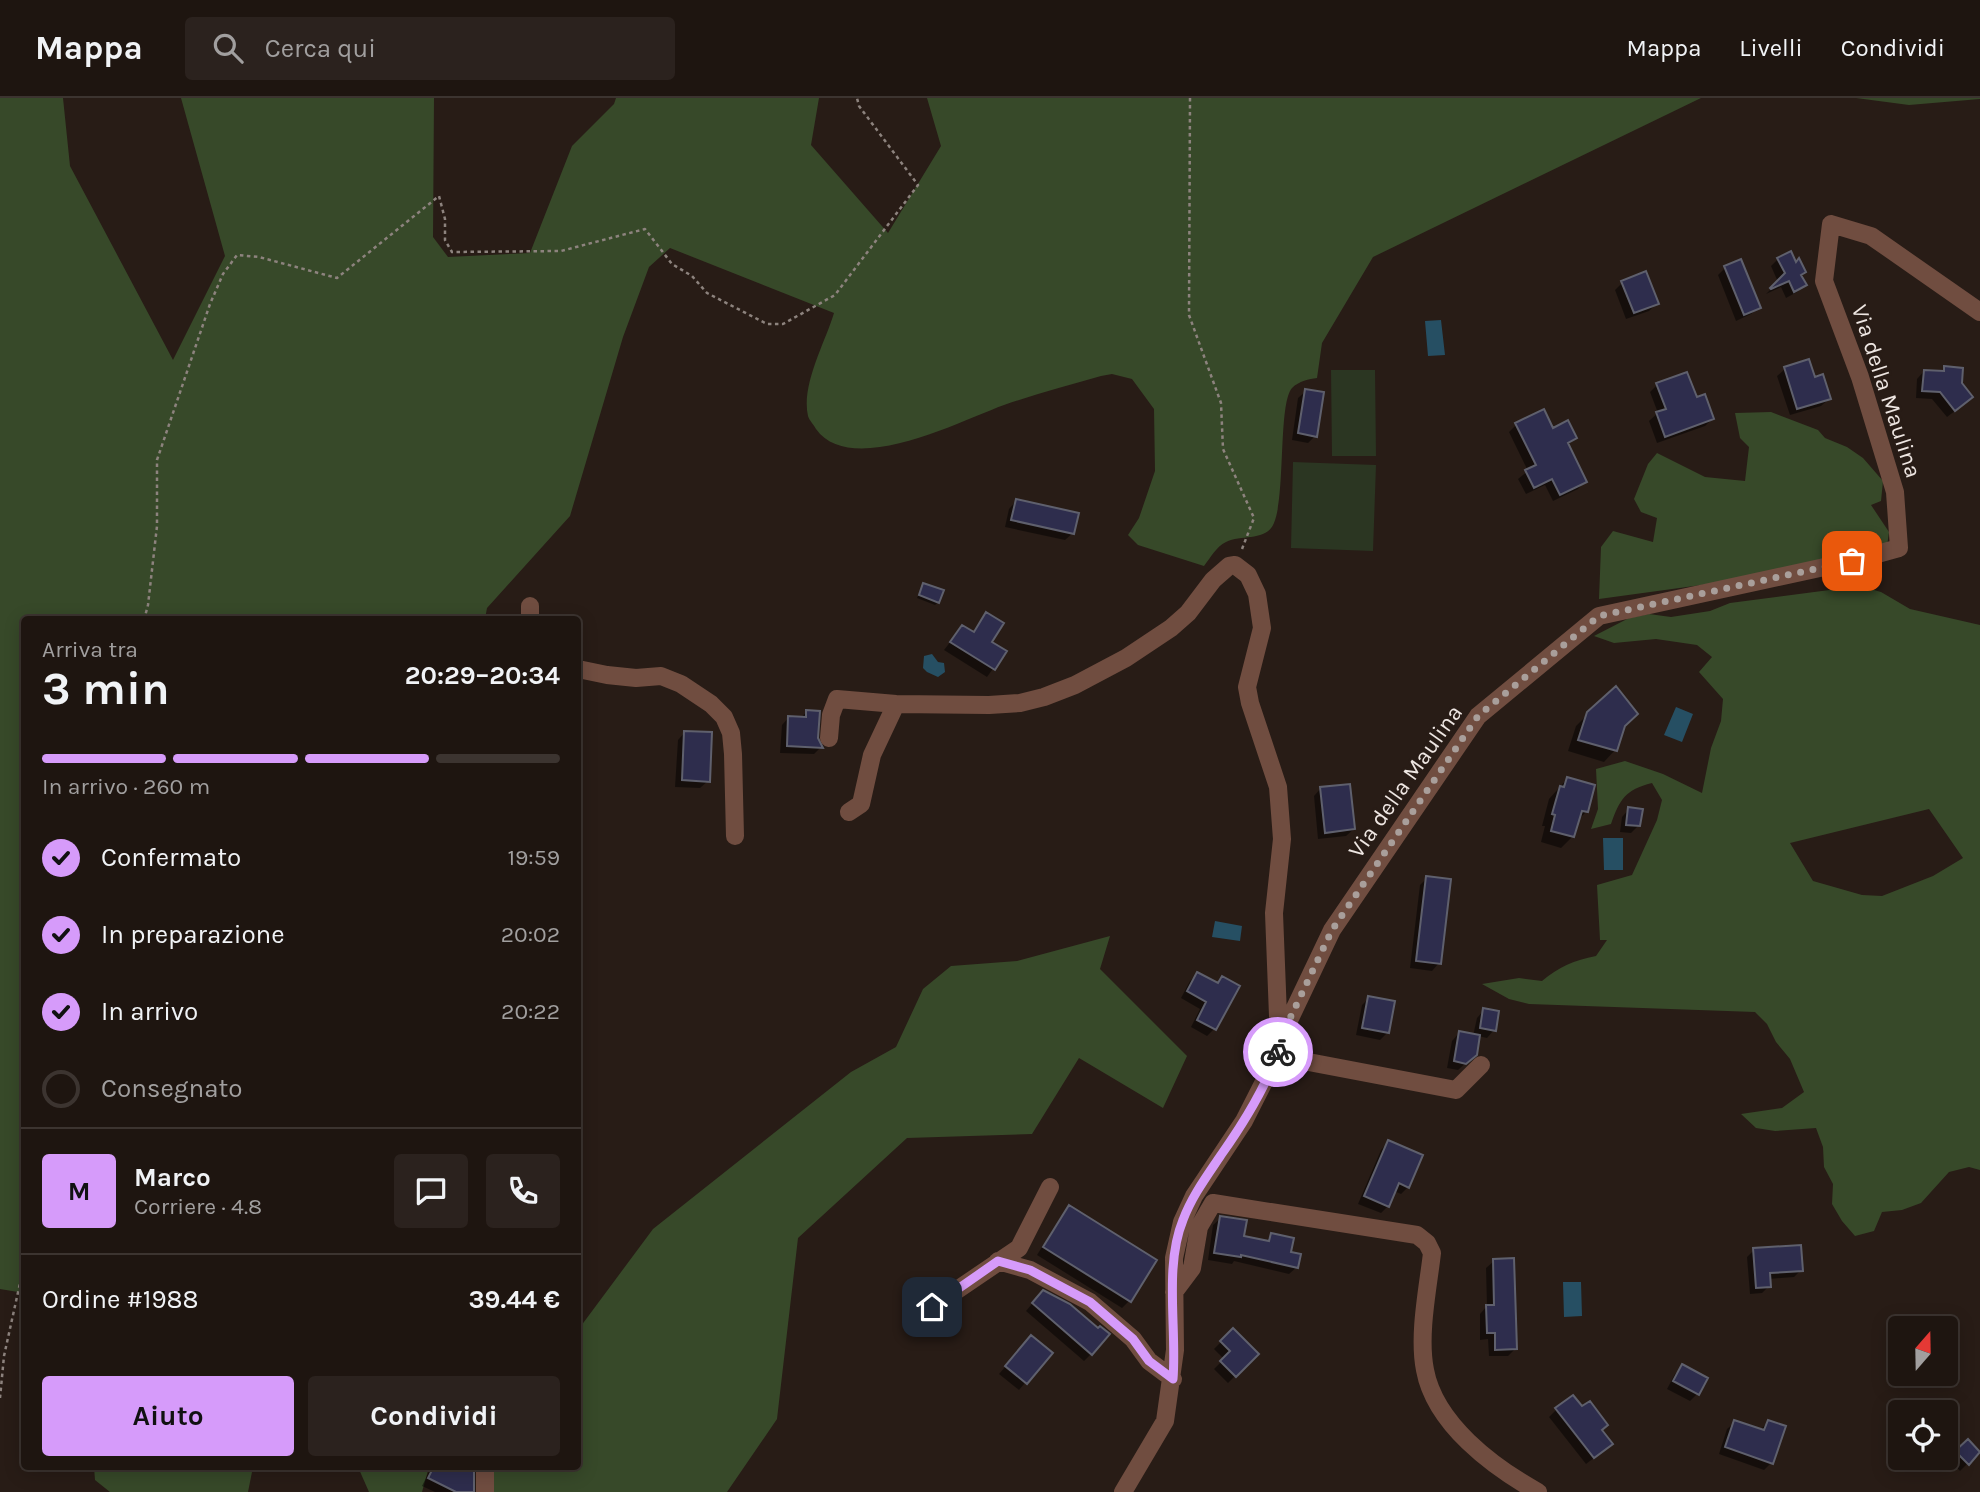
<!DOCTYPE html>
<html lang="it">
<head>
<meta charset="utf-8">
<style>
  :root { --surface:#1e1510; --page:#2b221e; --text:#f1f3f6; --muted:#a19f9f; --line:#3c3430; --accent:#d69bfa }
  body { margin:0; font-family:Karla,sans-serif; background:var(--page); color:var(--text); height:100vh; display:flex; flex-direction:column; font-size:26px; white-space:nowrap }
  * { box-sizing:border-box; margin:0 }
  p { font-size:23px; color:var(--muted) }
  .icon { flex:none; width:38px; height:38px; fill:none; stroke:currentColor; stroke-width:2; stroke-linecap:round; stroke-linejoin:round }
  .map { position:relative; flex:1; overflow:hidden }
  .details { position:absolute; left:21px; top:518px; width:560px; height:854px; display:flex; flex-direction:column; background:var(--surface); border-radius:7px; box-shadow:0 4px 18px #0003,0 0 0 2px var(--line) }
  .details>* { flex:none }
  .needle { width:46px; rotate:20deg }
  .buttons { position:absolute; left:1888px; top:1218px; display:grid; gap:14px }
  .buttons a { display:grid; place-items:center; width:70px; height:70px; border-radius:7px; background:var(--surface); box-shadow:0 4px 18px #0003,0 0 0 2px var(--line); font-size:35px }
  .pin { position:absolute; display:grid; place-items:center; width:60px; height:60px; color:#fff; margin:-30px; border-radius:14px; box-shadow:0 4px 10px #0006 }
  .courier { position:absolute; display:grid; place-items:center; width:70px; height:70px; margin:-35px; border:5px solid #d69bfa; border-radius:50%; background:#fff; color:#222; box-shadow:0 2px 9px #0007 }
  .overview em { font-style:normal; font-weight:700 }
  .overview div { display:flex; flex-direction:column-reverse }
  .overview { display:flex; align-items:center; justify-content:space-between; height:119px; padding:0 21px }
  h1 { font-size:46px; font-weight:700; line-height:52px }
  .bar { display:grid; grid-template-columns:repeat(4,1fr); gap:10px 7px; align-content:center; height:84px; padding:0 21px }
  .bar i { height:9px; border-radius:5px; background:var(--line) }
  .bar .active { background:var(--accent) }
  .bar p { grid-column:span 4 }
  .line { display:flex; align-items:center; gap:18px; padding:0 21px; border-top:2px solid var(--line) }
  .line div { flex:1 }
  .round { display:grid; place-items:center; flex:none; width:74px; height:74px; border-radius:7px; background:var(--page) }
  ol { padding:0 21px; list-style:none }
  li { display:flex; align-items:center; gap:21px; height:77px }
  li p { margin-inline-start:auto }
  li .icon { padding:7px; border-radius:50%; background:var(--accent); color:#111; stroke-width:4 }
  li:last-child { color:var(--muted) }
  li i { width:38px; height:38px; border:4px solid var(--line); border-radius:50% }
  .primary-button { display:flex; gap:14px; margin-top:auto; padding:14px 21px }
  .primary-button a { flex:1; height:80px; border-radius:7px; background:var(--accent); color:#111; font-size:28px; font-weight:700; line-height:80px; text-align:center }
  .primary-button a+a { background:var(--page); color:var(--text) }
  header { display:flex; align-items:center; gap:42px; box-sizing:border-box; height:98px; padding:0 35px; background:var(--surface); border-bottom:2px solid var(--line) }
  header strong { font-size:33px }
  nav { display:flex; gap:38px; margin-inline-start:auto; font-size:24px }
  .search { width:490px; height:63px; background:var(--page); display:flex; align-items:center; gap:18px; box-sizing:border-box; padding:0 24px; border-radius:7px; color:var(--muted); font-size:26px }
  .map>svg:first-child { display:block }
</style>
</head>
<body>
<header>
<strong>Mappa</strong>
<div class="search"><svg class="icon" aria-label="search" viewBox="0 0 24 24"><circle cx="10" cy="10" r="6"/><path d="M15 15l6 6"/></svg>Cerca qui</div>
<nav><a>Mappa</a><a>Livelli</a><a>Condividi</a></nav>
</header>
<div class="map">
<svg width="1980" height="1394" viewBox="0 0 1980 1394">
  <rect width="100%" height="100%" fill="#281c16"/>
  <!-- green -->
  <path fill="#2b3622" d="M1331 272H1375L1376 358H1332Z
    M1293 364 1376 367 1373 453 1291 450Z"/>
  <!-- forest -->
  <path fill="#374929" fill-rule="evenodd" d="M0 0H63L70 68 173 262 225 158 181 0H434L433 139 448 159 530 155 572 48 614 6 616 0H819L811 47 888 135 941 48 927 0H1701L1373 159 1322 245 1317 280C1309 281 1299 283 1292 290 1278 306 1286 396 1274 425 1266 444 1242 436 1226 444 1216 449 1211 459 1204 468L1138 447 1128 437 1139 420 1155 373 1154 311 1132 281 1112 276 1101 278C1069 287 1036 296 1004 307 960 323 851 380 816 331 814 327 809 322 808 318 801 287 825 245 834 215L670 150 649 169 623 239 570 418 487 510 485 521 24 522V1195L0 1191Z
    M1856 0H1980V1L1909 7Z
    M1771 314 1818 332 1825 340 1847 349 1863 360 1883 383 1881 403 1871 407 1889 434 1887 448 1862 465 1599 501 1601 449 1613 433 1653 444 1657 420 1641 414 1634 401 1648 366 1657 355 1705 379 1745 383 1749 349 1740 340 1735 315Z
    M1860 488 1881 494 1910 511 1980 527V1072L1969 1069 1949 1074 1921 1105 1902 1112 1882 1114 1874 1133 1855 1138 1842 1123 1832 1106 1833 1086 1824 1069 1823 1049 1816 1030 1775 1033 1756 1030 1741 1016 1782 1010 1804 994 1790 961 1776 944 1767 926 1755 914 1529 906 1509 901 1482 886 1519 880 1542 883C1559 869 1574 862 1596 858L1607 842H1600L1597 787 1632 777 1657 722 1662 702 1652 685C1625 692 1620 701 1611 726L1591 731 1598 711 1596 671 1625 663 1663 676 1702 695 1711 650 1721 623 1723 601 1699 574 1712 559 1697 547 1656 541 1614 545 1594 538 1629 520 1649 516 1671 519 1710 513 1730 505ZM1929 711 1963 760 1933 778 1882 798 1862 797 1813 783 1790 745Z
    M1110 838 1100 871 1187 958 1163 1010 1079 960 1032 1036 907 1040 798 1140 777 1321 727 1394H487L486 1369 578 1368V1232L653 1131 851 974 896 949 923 891 951 868 1017 863Z
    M94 1369V1368L253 1369 248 1394H110L95 1382Z
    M358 1369H429L422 1394H369Z"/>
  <!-- water -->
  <path fill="#264f63" d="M1441 222 1445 257 1428 258 1425 223Z
    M932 556 938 564 944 565 945 574 938 579 927 574 923 570 924 558Z
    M1676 609 1693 616 1682 644 1664 637Z
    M1603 740H1623V772H1604Z
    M1215 823 1242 828 1240 843 1212 839Z
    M1563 1184H1581L1582 1218 1564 1219Z"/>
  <!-- shadow -->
  <path fill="#0007" d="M1778 161 1795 167 1804 174 1800 178 1804 187 1797 194 1786 200 1781 189 1766 196 1778 184 1771 168Z
    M1725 170 1759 209 1751 216 1736 223 1718 177Z
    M1622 185 1657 205 1649 213 1626 221 1615 192Z
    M1945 270 1960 285 1964 306 1947 319 1932 301 1916 300 1917 281 1924 273 1940 274Z
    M1785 271 1814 281 1829 301 1821 308 1790 317 1777 278Z
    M1657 287 1696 301 1712 321 1705 328 1657 345 1649 323 1658 315 1650 294Z
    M1306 293 1315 338 1308 345 1292 342 1298 300Z
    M1543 313 1552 332 1575 340 1567 348 1585 383 1578 391 1553 403 1545 387 1526 396 1518 381 1528 373 1509 334 1516 327Z
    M1016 403 1073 435 1065 442 1005 429 1009 411Z
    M924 487 938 504 935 507 917 500Z
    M987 516 990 545 1005 554 987 579 944 552 962 529 972 535Z
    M807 614 821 649 814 656 780 655 782 627 789 619 800 620Z
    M1589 615 1623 628 1615 652 1604 664 1568 653 1576 628Z
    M685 634 708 683 700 690 675 689 678 642Z
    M1567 681 1586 714 1577 723 1573 738 1561 750 1541 744 1545 728H1542L1549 701Z
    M1321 690 1354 731 1346 738 1318 741 1314 698Z
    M1629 711 1639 727 1631 735 1620 734 1622 719Z
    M1427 780 1439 865 1432 873 1410 870 1420 787Z
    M1197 876 1216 886 1222 880 1214 931 1207 938 1191 929 1200 911 1181 900 1190 883Z
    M1369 900 1387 935 1380 942 1356 937 1362 907Z
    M1484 912 1494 932 1487 940 1478 938 1467 964 1458 972 1447 970 1452 943 1459 935 1473 938 1477 920Z
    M1388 1044 1408 1089 1401 1096 1394 1093 1388 1108 1381 1115 1358 1106 1381 1052Z
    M1070 1109 1129 1203 1122 1210 1037 1157 1062 1117Z
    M1221 1120 1242 1139 1265 1144 1272 1137 1289 1155 1297 1169 1289 1176 1234 1163 1232 1166 1208 1162 1213 1127Z
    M1754 1152 1801 1172 1794 1179 1769 1181V1188L1762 1195 1750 1196 1747 1159Z
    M1494 1163 1515 1251 1508 1258H1489L1488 1241 1480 1242V1216L1487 1208 1486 1170Z
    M1036 1201 1091 1256 1084 1263 1026 1213Z
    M1233 1232 1257 1256 1228 1285 1214 1271 1224 1261 1214 1251Z
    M1024 1247 1050 1255 1019 1292 999 1276Z
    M1683 1269 1705 1281 1697 1296 1690 1303 1667 1291 1675 1276Z
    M1582 1311 1600 1332 1603 1353 1586 1366 1549 1319 1556 1312Z
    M1735 1324 1761 1331 1768 1324 1771 1365 1764 1372 1719 1356 1727 1331Z
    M1968 1344 1978 1355 1960 1373 1949 1361Z
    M432 1368H463L472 1394H435L422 1388Z"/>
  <!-- building -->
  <path fill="#2e2d4d" stroke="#5f606d" stroke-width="2" d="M1791 153 1796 164 1799 160 1806 174 1801 177 1807 187 1794 194 1789 183 1771 191 1770 190 1785 175 1777 160Z
    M1741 161 1761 210 1744 217 1724 168Z
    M1646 173 1659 206 1634 215 1621 183Z
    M1809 261 1815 279 1823 276 1831 301 1797 311 1784 269Z
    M1944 268 1963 270 1962 285 1973 299 1955 313 1940 294 1922 293 1924 272 1944 273Z
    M1687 274 1697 299 1705 296 1714 321 1665 339 1656 314 1666 311 1656 285Z
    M1305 291 1324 294 1317 339 1298 335Z
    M1544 311 1553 330 1568 322 1577 340 1568 345 1587 384 1560 397 1552 381 1534 390 1525 372 1536 367 1515 325Z
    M1016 401 1079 415 1074 436 1011 422Z
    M923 485 944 492 939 505 919 497Z
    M986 514 1004 525 992 544 1007 553 995 572 950 544 962 527 974 534Z
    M1616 588 1638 616 1625 628 1617 653 1578 642 1587 614Z
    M806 612 820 613 818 640 823 650 787 648 788 618 806 619Z
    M684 633 712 634 710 684 682 682Z
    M1567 679 1595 687 1588 714 1582 713 1574 739 1551 733 1555 717 1552 716 1560 688 1564 689Z
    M1350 686 1355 731 1325 735 1320 689Z
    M1628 709 1643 711 1640 728 1626 727Z
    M1426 778 1451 781 1441 866 1416 863Z
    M1197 874 1218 885 1222 878 1240 888 1216 932 1197 922 1206 904 1187 893Z
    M1368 898 1395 903 1389 935 1362 930Z
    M1483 910 1499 913 1496 933 1480 930Z
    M1459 933 1480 937 1477 957 1466 966 1454 963Z
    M1388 1042 1423 1057 1409 1090 1399 1085 1389 1109 1364 1098Z
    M1069 1107 1157 1162 1131 1204 1043 1149Z
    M1220 1118 1247 1122 1244 1138 1269 1143 1271 1135 1294 1140 1291 1154 1301 1156 1298 1170 1241 1157V1159L1214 1155Z
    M1801 1147 1803 1173 1770 1175 1771 1189 1756 1190 1753 1150Z
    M1514 1160 1517 1251 1495 1252V1235H1487L1486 1207H1494L1493 1161Z
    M1043 1192 1070 1206 1098 1230 1100 1228 1110 1236 1092 1257 1032 1205Z
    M1233 1230 1259 1256 1236 1279 1220 1263 1230 1253 1220 1243Z
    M1031 1237 1053 1255 1027 1286 1005 1268Z
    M1682 1266 1708 1280 1699 1297 1673 1283Z
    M1573 1297 1582 1308 1590 1303 1608 1327 1602 1332 1613 1346 1594 1360 1555 1310Z
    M1734 1322 1764 1332 1768 1322 1786 1328 1773 1366 1725 1349Z
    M1968 1341 1980 1354 1969 1367 1955 1353Z
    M434 1368H467L474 1372V1394H456L428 1380Z"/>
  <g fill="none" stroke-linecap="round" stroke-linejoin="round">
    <!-- path -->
    <path stroke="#8d837e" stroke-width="2.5" stroke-dasharray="3.5 3.5" stroke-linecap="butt" d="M1190 0 1189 217 1221 305 1223 351 1254 420 1242 451
      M144 522 148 507 157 428V362L210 206 223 176 237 157 259 159 337 180 439 98 445 121V142L452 154 561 153 645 131 672 166 692 178 707 195 767 226H783L835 197 918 87 859 8 857 0
      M0 1300 4 1258 24 1167"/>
    <!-- minor -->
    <path stroke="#704d40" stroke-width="18" d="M530 522V508
      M578 571 607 577 636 580 661 578 681 586 711 606 724 619 731 635 733 656 735 738
      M829 640 831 617 837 601 896 606 989 607 1020 605 1044 599 1075 587 1126 560 1171 530 1188 515 1213 482 1229 468 1235 467 1248 477 1257 496 1262 530 1247 589 1250 605 1278 689 1282 741 1274 815 1278 918 1284 933
      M849 714 861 706 872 657 896 606
      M1277 958 1456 992 1481 967
      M998 1163 1030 1172 1090 1204 1133 1241 1149 1263 1173 1281
      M1174 1194 1192 1170 1199 1129 1213 1105 1417 1137 1427 1145 1432 1155C1428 1190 1418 1237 1425 1272 1435 1326 1493 1369 1538 1394
      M932 1209 1019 1150 1050 1089
      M485 1394V1368
      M1123 1394 1165 1323 1175 1252 1174 1160 1182 1124 1194 1098 1244 1023 1277 958 1284 933 1332 832 1478 618 1599 518 1852 463 1899 450 1895 394 1860 279 1824 183 1831 126 1871 138 1980 214"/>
  </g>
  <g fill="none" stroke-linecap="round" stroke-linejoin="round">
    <!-- done -->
    <path stroke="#a99f9b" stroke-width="7" stroke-dasharray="0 12.6" d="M1278 954 1284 933 1332 832 1478 618 1599 518 1852 463"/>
    <!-- route -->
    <path stroke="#d69bfa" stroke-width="9" d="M932 1209 998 1163 1030 1172 1090 1204 1133 1241 1149 1263 1173 1281C1177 1231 1164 1168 1183 1122 1192 1098 1207 1078 1221 1057 1243 1026 1265 991 1278 954"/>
  </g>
  <g text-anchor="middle" stroke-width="5" stroke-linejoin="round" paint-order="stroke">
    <!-- street labels -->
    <g font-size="23" fill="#eee6e2" stroke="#281c16">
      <text transform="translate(1887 293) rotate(72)" y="8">Via della Maulina</text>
      <text transform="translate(1405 683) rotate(-55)" y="8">Via della Maulina</text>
    </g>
  </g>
</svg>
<div class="buttons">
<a><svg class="needle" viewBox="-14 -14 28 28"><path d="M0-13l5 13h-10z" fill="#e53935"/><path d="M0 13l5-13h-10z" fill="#a19f9f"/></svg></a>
<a><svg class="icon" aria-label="locate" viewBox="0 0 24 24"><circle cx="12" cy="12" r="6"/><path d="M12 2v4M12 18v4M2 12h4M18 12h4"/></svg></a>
</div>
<div class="pin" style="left:1852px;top:463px;background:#ea580c"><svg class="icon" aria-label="bag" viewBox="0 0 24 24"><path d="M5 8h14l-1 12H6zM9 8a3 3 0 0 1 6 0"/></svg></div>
<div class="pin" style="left:932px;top:1209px;background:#1f2937"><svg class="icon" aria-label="home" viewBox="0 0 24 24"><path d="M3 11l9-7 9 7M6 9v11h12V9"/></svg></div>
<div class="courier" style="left:1278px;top:954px"><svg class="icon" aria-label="bike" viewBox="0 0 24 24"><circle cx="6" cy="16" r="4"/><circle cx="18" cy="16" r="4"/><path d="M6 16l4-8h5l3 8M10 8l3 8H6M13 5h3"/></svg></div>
<section class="details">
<div class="overview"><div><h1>3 min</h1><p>Arriva tra</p></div><em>20:29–20:34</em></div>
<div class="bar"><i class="active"></i><i class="active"></i><i class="active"></i><i></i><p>In arrivo · 260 m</p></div>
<ol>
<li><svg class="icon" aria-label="check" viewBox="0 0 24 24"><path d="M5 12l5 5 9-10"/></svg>Confermato<p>19:59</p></li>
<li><svg class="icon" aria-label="check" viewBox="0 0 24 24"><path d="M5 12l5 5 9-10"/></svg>In preparazione<p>20:02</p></li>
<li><svg class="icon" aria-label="check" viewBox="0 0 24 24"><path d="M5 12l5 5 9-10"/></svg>In arrivo<p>20:22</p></li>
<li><i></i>Consegnato</li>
</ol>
<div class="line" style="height:126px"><b class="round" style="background:var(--accent);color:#111">M</b><div><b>Marco</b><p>Corriere · 4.8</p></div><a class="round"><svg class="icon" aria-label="chat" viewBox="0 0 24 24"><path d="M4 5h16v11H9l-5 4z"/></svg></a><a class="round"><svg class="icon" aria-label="phone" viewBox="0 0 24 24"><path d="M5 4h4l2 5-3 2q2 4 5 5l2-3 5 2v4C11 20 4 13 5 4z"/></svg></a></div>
<div class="line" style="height:91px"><div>Ordine #1988</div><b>39.44 €</b></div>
<div class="primary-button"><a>Aiuto</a><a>Condividi</a></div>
</section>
</div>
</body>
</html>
